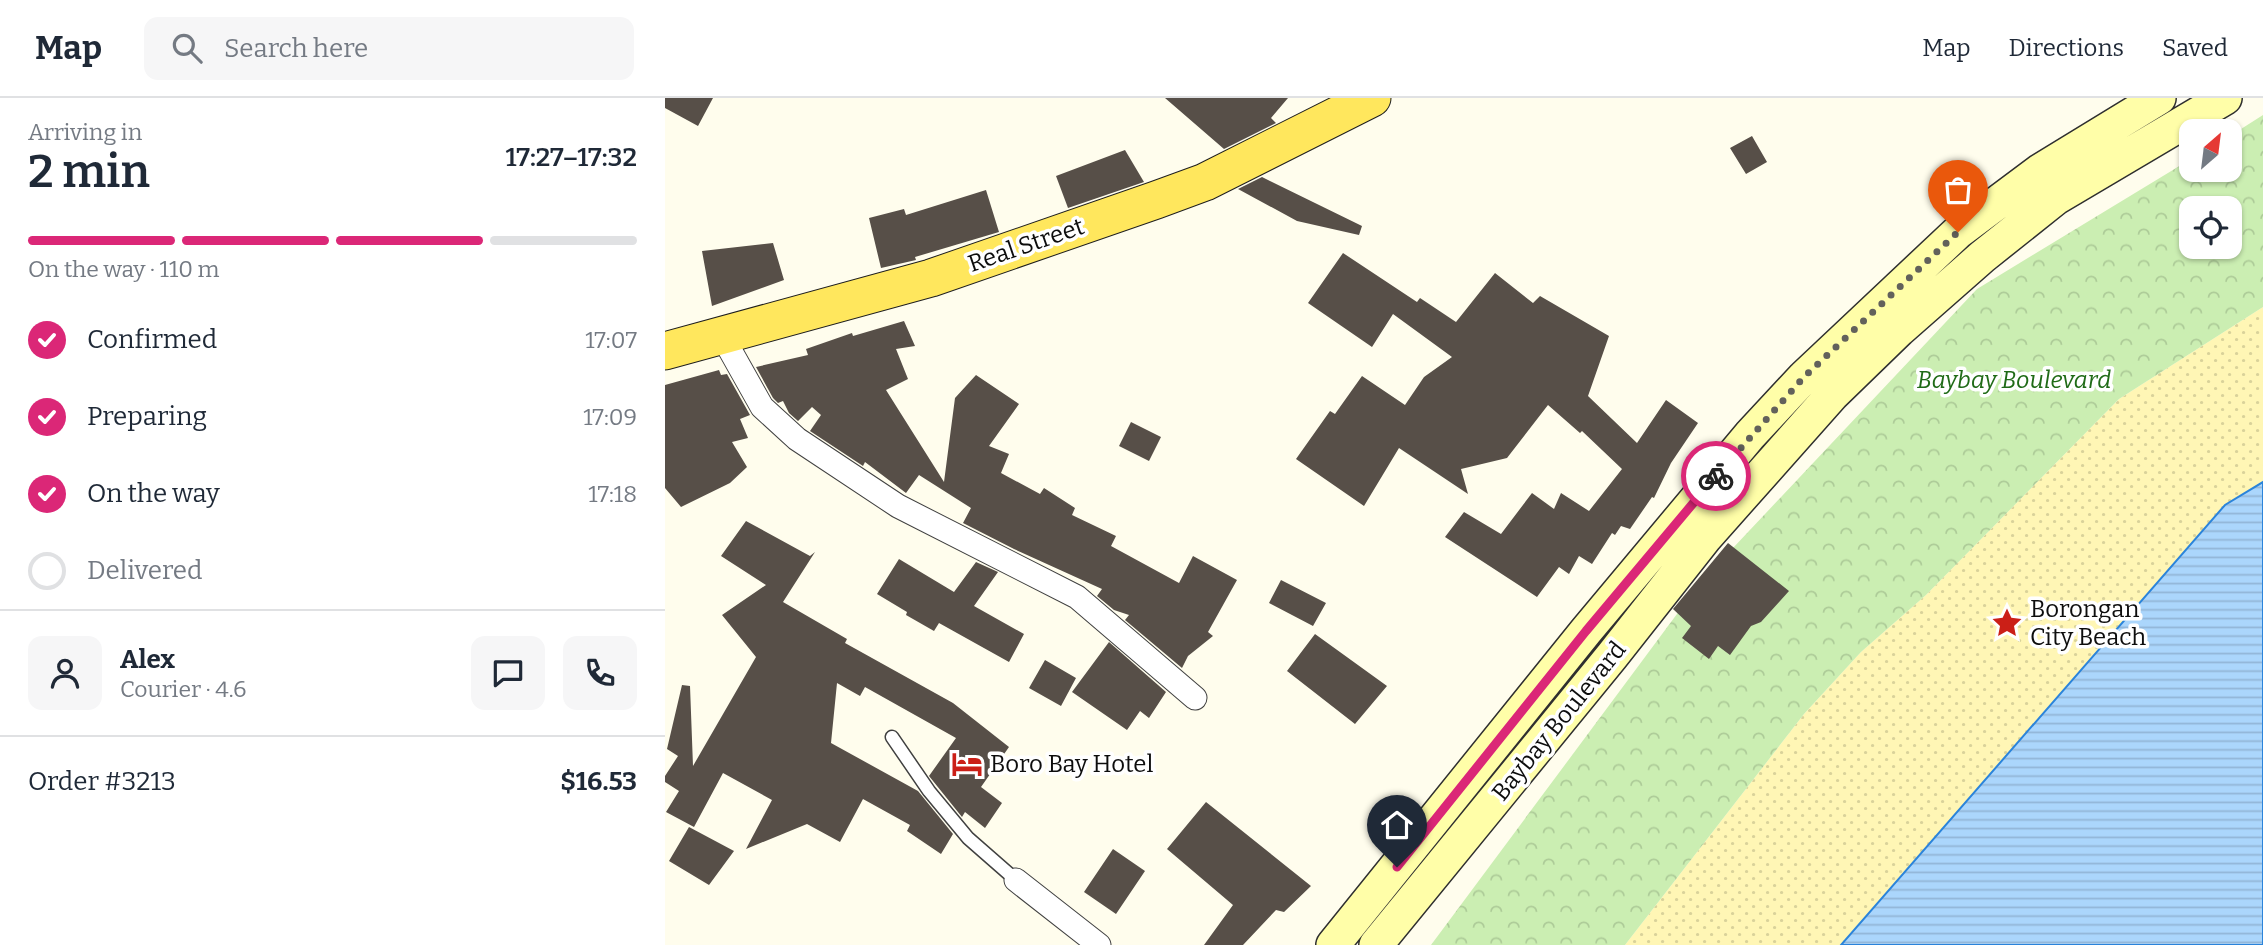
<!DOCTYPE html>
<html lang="en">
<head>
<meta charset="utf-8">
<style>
  :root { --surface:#fff; --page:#f6f6f7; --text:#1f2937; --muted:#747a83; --line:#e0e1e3; --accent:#db2777 }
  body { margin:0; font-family:Bitter,serif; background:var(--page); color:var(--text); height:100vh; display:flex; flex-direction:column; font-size:26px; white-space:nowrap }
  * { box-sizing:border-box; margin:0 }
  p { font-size:23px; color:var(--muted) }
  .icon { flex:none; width:38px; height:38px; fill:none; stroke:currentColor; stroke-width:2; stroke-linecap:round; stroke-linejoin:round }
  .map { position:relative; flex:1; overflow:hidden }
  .side { display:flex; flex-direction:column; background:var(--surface); width:665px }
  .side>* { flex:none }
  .needle { width:46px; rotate:28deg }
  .buttons { position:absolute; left:1514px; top:21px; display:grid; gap:14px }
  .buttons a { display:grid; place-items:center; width:63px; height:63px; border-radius:14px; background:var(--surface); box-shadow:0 2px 5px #0004; font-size:35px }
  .pin { position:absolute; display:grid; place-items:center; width:60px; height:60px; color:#fff; margin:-72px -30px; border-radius:50% 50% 50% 0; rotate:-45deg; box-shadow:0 0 7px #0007 }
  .pin .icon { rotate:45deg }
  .courier { position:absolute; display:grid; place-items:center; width:70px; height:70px; margin:-35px; border:5px solid #db2777; border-radius:50%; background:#fff; color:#222; box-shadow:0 2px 9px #0007 }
  .overview em { font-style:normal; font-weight:600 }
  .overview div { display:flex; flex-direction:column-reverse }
  .overview { display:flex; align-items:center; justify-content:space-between; height:119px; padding:0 28px }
  h1 { font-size:46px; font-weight:600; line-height:52px }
  .bar { display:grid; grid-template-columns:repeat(4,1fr); gap:10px 7px; align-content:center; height:84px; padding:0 28px }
  .bar i { height:9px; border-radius:5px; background:var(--line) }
  .bar .current { background:var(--accent) }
  .bar p { grid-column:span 4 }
  .line { display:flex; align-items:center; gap:18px; padding:0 28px; border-top:2px solid var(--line) }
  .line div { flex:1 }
  .round { display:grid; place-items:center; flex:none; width:74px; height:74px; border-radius:14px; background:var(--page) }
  ol { padding:0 28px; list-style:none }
  li { display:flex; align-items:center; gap:21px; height:77px }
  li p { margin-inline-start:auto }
  li .icon { padding:7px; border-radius:50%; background:var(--accent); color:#fff; stroke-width:4 }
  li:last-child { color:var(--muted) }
  li i { width:38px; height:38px; border:4px solid var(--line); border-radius:50% }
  header { display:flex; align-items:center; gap:42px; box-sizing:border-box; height:98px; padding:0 35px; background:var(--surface); border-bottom:2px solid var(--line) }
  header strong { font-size:33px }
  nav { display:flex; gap:38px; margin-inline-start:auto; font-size:24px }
  .search { width:490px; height:63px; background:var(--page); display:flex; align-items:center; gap:18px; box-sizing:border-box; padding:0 24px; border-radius:14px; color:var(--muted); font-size:26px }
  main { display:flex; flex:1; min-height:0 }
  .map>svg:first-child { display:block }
</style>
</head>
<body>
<header>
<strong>Map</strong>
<div class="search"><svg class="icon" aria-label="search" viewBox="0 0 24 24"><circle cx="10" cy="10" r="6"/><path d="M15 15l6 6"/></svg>Search here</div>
<nav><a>Map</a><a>Directions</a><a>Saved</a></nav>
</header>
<main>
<section class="side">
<div class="overview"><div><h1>2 min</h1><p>Arriving in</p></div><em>17:27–17:32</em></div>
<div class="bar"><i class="current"></i><i class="current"></i><i class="current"></i><i></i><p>On the way · 110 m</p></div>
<ol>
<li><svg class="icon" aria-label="check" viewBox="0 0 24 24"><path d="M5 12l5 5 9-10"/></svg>Confirmed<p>17:07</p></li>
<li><svg class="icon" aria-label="check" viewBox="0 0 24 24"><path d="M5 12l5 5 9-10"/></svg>Preparing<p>17:09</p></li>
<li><svg class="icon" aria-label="check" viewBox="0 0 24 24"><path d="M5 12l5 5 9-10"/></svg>On the way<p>17:18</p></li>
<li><i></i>Delivered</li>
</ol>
<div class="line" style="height:126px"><a class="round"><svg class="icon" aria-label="person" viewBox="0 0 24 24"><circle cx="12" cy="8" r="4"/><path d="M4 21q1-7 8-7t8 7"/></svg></a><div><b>Alex</b><p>Courier · 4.6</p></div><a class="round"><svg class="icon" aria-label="chat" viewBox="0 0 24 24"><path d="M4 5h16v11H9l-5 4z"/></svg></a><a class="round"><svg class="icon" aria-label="phone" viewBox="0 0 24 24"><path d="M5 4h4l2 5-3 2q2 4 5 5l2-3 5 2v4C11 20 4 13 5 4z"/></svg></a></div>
<div class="line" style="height:91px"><div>Order #3213</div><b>$16.53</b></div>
</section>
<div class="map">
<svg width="1598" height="847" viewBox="0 0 1598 847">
  <defs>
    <pattern id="sand-dots" width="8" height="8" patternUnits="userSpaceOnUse" patternTransform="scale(1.75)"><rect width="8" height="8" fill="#fff6b5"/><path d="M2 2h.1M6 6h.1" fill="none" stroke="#d9d29a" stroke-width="1.8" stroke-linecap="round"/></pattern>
    <pattern id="park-crowns" width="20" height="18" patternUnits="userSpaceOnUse" patternTransform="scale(1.75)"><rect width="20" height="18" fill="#cbeeb2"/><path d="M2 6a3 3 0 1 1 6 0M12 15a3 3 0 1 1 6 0" fill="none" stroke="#adcb98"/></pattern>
    <pattern id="water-rules" width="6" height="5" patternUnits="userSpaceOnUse" patternTransform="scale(1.75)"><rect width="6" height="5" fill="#abd6fc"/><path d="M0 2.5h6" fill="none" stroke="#92b6d7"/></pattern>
  </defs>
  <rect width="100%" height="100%" fill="#fffded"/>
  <!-- sand -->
  <path fill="url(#sand-dots)" d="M1598 209V384L1560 407 1176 847H960L1139 616 1196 554 1261 497 1454 301Z"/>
  <!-- park -->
  <path fill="url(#park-crowns)" fill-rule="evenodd" d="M1598 17V209L1454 301 1261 497 1196 554 1139 616 960 847H766L1035 485 1312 191 1526 61V72H1564L1565 38ZM1526 110H1564V149H1526Z"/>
  <!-- water -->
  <path fill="url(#water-rules)" stroke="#2b84db" stroke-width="2" d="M1598 384V847H1176L1560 407Z"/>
  <!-- building -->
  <path fill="#574f48" d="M0 0H48L33 28 0 10Z
    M500 0H623L606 20 611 25 559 51Z
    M1087 38 1102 64 1081 76 1065 50Z
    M460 52 479 84 403 110 391 78Z
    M597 79 697 128 694 137 632 123 573 91Z
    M321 92 334 134 250 159 251 162 216 170 204 120 239 111 241 117Z
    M108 145 119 182 47 208 37 153Z
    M678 155 752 204 755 200 791 224 830 175 868 205 875 198 944 238 923 298 972 345 1001 302 1033 325 1006 365 989 400 987 399 965 431 956 428 950 437 947 435 927 466 914 458 904 476 894 469 872 499 780 439 799 414 836 436 867 395 889 411 896 395 924 413 957 371 917 333 915 335 883 307 842 360 796 371 803 396 734 350 699 408 631 361 665 313 670 316 697 278 740 307 759 279 787 259 728 216 707 249 643 205Z
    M239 223 250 248 231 251 243 281 221 292 279 384 290 300 311 277 354 306 324 348 344 356 336 375 375 396 379 390 410 410 407 417 451 438 446 448 514 485 528 458 572 482 543 534 548 538 523 558 517 570 460 522 464 517 449 512 432 498 437 491 349 451 298 425 306 410 254 377 241 395 200 364 198 368 145 333 156 317 147 309 133 323 124 315 118 303 113 305 108 300 91 269 143 257 141 251 187 235 188 238Z
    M54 272 56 277 62 276 85 317 75 321 83 340 67 344 82 369 65 385 16 409 0 390V287Z
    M466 324 496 339 484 363 454 348Z
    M81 423 145 458 150 454 118 504 182 541 180 545 288 605 344 649 316 689 337 705 320 730 300 714 297 719 264 678 291 640 200 589 195 598 172 585 166 645 253 693 288 736 276 756 242 733 245 727 198 701 175 744 142 726 81 751 107 702 58 675 29 729 1 714 14 693 0 684V678L13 658 2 651 17 587 25 588 28 668 91 559 57 517 101 487 56 458Z
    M1063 445 1124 493 1096 524 1086 528 1065 557 1053 548 1044 561 1017 540 1026 528 1008 511Z
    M234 461 289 494 311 464 333 474 309 508 359 536 344 564 274 525 269 533 241 517 242 514 212 496Z
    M616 482 661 505 648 528 604 505Z
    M650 536 722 588 690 626 622 573Z
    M444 544 501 594 484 620 475 613 462 632 407 594Z
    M380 562 411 580 396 608 364 590Z
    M541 704 646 788 619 814 611 812 578 847H539L568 807 502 751Z
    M24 729 69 753 44 787 4 763Z
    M448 751 480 773 451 816 419 794Z"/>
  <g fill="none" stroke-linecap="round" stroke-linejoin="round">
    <!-- lane casing -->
    <g stroke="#404040" stroke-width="15">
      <path id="lane" d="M227 639 264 693 303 740 351 782"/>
    </g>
    <!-- street casing -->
    <g stroke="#404040" stroke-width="25">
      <path id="street" d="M56 236 97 309 132 341 233 408 412 499 530 600
        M351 782 434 847"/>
    </g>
    <!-- secondary casing -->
    <g stroke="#2f2f2f" stroke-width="36">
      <path id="secondary" d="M668 847 921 533 1085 337 1139 279 1293 134 1376 72 1494 0
        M711 847 947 558 1040 440 1167 297 1234 232 1317 159 1391 100 1560 0"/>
    </g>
    <!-- primary casing -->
    <g stroke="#1e1e1e" stroke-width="39">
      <path id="primary" d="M0 253 266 180 491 102 540 84 707 0"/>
    </g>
    <!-- lane -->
    <use href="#lane" stroke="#fff" stroke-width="12"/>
    <!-- street -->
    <use href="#street" stroke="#fff" stroke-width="23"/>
    <!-- secondary -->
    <use href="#secondary" stroke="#fffea8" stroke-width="33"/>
    <!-- primary -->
    <use href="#primary" stroke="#ffe75d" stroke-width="37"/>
  </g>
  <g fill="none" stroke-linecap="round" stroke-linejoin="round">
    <!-- done -->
    <path stroke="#62615b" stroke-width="7" stroke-dasharray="0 12.6" d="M1051 378 1139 279 1293 134"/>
    <!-- route -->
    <path stroke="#db2777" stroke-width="9" d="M732 769 921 533 1051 378"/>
  </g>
  <!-- icons -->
  <defs>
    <g id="sight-bare" transform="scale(2.415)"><path d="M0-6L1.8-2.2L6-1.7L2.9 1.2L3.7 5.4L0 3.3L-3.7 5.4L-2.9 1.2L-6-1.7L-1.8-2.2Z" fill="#cb1f17" stroke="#fff" stroke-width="2.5" paint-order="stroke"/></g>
    <g id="hotel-bare" transform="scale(2.415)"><path d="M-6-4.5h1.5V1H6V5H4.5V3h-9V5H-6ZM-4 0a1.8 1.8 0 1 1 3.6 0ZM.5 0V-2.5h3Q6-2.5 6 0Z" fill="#cb1f17" stroke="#fff" stroke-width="2.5" paint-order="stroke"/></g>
  </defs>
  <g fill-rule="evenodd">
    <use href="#sight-bare" x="1342" y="525"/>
    <use href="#hotel-bare" x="302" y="666"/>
  </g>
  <g text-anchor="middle" stroke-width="7" stroke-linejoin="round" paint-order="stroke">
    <!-- street labels -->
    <g font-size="24" fill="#0d0d0d" stroke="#fff">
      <text transform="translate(361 147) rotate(-19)" y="8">Real Street</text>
      <text transform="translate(894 623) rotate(-51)" y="8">Baybay Boulevard</text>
    </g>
    <!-- park labels -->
    <g font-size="24" font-style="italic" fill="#206b17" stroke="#fff">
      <text x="1349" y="290">Baybay Boulevard</text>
    </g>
    <!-- poi labels -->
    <g font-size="24" fill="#0d0d0d" stroke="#fff" text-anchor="start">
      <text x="1365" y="519">Borongan<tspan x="1365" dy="28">City Beach</tspan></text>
      <text x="325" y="674">Boro Bay Hotel</text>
    </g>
  </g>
</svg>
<div class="buttons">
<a><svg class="needle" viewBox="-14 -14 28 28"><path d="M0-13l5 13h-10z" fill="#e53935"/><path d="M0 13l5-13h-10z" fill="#747a83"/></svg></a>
<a><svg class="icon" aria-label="locate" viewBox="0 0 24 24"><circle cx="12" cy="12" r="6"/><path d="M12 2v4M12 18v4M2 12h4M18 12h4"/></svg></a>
</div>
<div class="pin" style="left:1293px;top:134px;background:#ea580c"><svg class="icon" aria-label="bag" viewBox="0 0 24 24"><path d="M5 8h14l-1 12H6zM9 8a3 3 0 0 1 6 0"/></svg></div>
<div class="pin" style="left:732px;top:769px;background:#1f2937"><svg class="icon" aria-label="home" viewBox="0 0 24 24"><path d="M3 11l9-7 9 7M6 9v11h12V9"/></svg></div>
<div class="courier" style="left:1051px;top:378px"><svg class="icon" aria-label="bike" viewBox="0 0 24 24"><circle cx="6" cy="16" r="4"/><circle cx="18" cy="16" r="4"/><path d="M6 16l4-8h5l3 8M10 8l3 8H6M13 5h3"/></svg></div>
</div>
</main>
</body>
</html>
